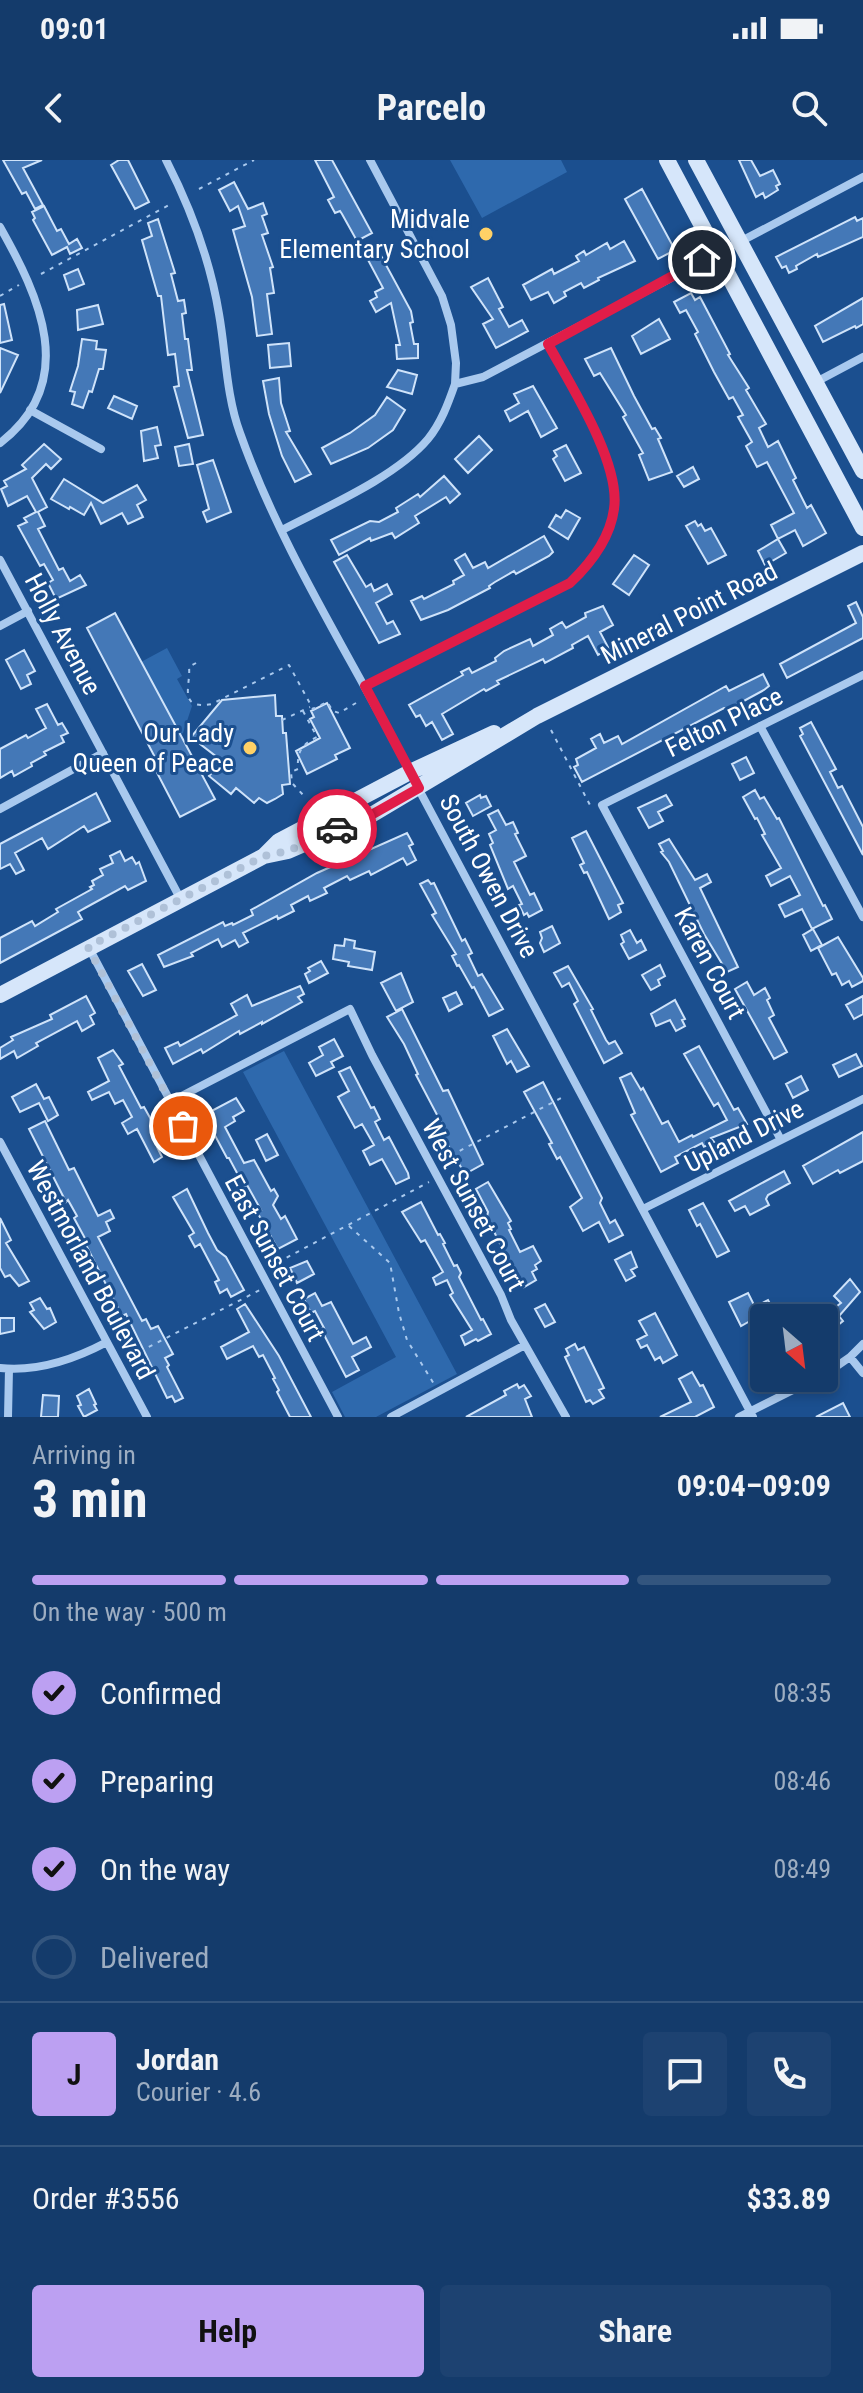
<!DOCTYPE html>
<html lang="en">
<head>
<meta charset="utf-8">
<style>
  :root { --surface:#143b6b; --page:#1d4271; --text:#f1f3f6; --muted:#9dadc1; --line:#33557e; --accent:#bca0f2 }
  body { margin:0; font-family:"Roboto Condensed",sans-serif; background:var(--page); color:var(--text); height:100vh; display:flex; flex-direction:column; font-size:30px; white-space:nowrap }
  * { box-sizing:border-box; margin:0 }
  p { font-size:26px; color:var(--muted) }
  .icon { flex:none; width:44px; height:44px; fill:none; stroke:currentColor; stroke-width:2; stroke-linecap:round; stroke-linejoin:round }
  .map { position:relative; height:1257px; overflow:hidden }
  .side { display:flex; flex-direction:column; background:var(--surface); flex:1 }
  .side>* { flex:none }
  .needle { width:52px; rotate:152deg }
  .buttons { position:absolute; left:750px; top:1144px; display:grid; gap:16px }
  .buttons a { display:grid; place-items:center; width:88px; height:88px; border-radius:8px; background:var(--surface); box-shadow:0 4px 12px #0003,0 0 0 2px var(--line); font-size:40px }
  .pin { position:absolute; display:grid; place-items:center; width:68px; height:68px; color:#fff; margin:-34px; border:4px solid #fff; border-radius:50%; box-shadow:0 2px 8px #0007 }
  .courier { position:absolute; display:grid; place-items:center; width:80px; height:80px; margin:-40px; border:6px solid #e11d48; border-radius:50%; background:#fff; color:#222; box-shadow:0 2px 10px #0007 }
  .head em { font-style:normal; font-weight:700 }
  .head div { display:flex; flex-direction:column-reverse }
  .head { display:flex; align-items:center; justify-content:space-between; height:136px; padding:0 32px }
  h1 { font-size:52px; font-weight:700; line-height:60px }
  .bar { display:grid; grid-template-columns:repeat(4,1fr); gap:12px 8px; align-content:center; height:96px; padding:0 32px }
  .bar i { height:10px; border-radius:6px; background:var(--line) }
  .bar .current { background:var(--accent) }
  .bar p { grid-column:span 4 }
  .line { display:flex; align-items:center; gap:20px; padding:0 32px; border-top:2px solid var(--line) }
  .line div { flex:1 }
  .round { display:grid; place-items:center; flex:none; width:84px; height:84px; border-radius:8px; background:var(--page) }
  ol { padding:0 32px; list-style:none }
  li { display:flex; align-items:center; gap:24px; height:88px }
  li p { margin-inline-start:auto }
  li .icon { padding:8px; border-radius:50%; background:var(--accent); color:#111; stroke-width:4 }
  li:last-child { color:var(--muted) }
  li i { width:44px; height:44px; border:4px solid var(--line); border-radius:50% }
  .button { display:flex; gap:16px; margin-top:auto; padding:16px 32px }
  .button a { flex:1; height:92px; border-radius:8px; background:var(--accent); color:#111; font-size:32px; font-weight:700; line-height:92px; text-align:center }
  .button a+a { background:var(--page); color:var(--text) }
  .status { display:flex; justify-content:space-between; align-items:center; height:56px; padding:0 40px; background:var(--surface); direction:ltr }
  .status svg { height:22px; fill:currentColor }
  header { display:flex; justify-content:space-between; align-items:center; height:104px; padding:0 32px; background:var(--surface); font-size:36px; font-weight:700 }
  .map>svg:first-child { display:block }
</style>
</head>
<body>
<div class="status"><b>09:01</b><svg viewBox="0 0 49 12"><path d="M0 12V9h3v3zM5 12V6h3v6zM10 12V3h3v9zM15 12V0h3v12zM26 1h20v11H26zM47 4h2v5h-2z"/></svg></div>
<header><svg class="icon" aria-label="back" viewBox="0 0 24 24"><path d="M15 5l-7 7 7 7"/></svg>Parcelo<svg class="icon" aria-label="search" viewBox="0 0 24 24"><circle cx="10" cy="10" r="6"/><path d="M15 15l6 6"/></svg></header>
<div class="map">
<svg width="863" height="1257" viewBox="0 0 863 1257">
  <rect width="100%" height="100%" fill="#1b4f8f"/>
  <!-- green -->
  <path fill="#2e69ad" d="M450 0H561L567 12 482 58Z
    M167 488 182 516 177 519 192 546 183 573 179 575 141 502Z
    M284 891 457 1214 376 1257H345L332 1232 396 1197 243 912Z"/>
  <!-- building -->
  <path fill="#4478b7" stroke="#cfe3fa" stroke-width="2" d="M3 0H42L23 8 43 45 35 49 26 32 22 34Z
    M119 0H128L149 42 135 49 111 5Z
    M315 0H332L372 73 357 81 342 54 340 51 335 53 328 40 334 37Z
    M739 0H751L760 16 773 10 780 24 776 26 778 30 765 38 763 33 756 37Z
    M234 22 248 49 263 43 267 54 262 56 268 73 262 75 273 107 270 108 274 133 267 134 272 174 257 176 252 137 233 70 245 66 238 46 230 51 219 30Z
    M642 29 675 90 658 99 625 39Z
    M44 46 57 71 61 69 69 84 77 79 82 88 70 94 67 87 52 95 33 60 35 58 32 52Z
    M855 57 857 61 863 58V77L818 97 817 94 796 106 797 109 789 113 786 106 782 108 776 97Z
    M158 59 175 113 171 114 178 141 184 140 186 153 182 154 185 179H188L192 210H187L203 275 188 278 174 227 179 226 175 194 168 195 161 136H158L142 80 152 76 148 63Z
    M624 81 635 101 598 118 599 120 584 128 581 123 564 132 566 136 554 143 548 132 531 140 523 125 552 109 554 114 579 101 576 96 584 91 586 95 607 83 610 89Z
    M379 92 411 151 413 162 410 163 414 184H418V198L397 199 396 185H400L391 143 376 152 370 141 377 137 375 132 383 128 367 98Z
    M78 109 84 124 69 130 64 115Z
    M488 118 503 147 499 149 509 167 522 160 528 171 496 188 483 164 493 159 471 127Z
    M691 133 695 140 700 137 730 194 728 195 749 228 746 230 766 264 759 268 768 287 778 281 796 318 793 320 807 348 811 345 826 373 803 386 795 370 778 379 771 365 794 353 767 302 757 307 746 286 752 282 738 257 743 255 733 237 729 239 714 212 695 174 698 172 686 150 680 153 674 142Z
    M863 138V164L856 168 855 166 823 182 815 166Z
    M4 144 12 180 0 183V145Z
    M98 145 103 164 78 170 77 150Z
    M659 159 670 179 641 194 632 176Z
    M82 179 97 181 96 189 106 190 103 209H99L92 232 89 231 83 248 72 244 75 232 70 231 78 206Z
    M289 183 291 206 270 208 268 185Z
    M0 188 18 195 0 233Z
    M611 188 634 236 652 269 655 268 661 278 658 279 672 312 649 320 639 295 643 293 623 257 626 255 600 213 594 216 585 199Z
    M398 210 417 215 412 234 387 227Z
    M279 218 281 243 290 271 286 272 311 314 295 322 282 296 269 254 263 221Z
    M533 226 557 268 541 277 528 251 510 261 505 251 519 243 514 234Z
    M114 236 137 246 132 259 108 248Z
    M387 237 405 250 393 270 368 288 331 304 322 288 350 273 375 255Z
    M157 267 161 285 155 286 158 298 144 301 141 271Z
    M479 276 492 290 468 313 455 299Z
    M44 284 61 299 51 309 46 304 32 318 47 347 38 352 45 366 38 369 59 410 63 408 70 421 80 415 86 425 56 439 48 423 53 420 44 404 40 406 18 366 27 362 24 358 36 352 27 336 8 346 1 329 7 326 4 321 26 309 22 305Z
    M189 284 193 304 179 306 175 287Z
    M566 285 581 313 565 321 553 299 557 296 554 291Z
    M213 300 231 352 207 362 203 352 209 349 197 305Z
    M693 307 699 319 684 327 677 316Z
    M444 316 460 334 450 343 446 337 415 356 419 363 395 378 392 373 371 381 370 378 339 395 331 380 370 361 379 362 398 352 396 348 418 334 420 337Z
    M64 319 103 343 137 325 146 340 137 345 143 357 128 364 122 353 101 364 91 343 84 355 70 347 69 349 51 339Z
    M566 350 580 358 568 379 549 367 556 355 561 358Z
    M695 361 698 366 701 364 705 371 711 368 726 395 708 404 686 366Z
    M544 376 553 392 549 396 516 414 514 411 495 422 489 426 490 428 448 450 421 460 411 441 422 436 424 439 454 424 453 421 464 415 455 400 465 394 473 408 485 402 488 408Z
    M778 379 786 393 765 405 758 391Z
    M347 395 366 427 371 424 374 431 387 424 392 434 376 443 387 464 393 461 400 474 379 483 334 402Z
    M634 395 649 405 629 435 613 424Z
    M856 442 863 457V478L787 518 780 504 856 463 848 446Z
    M603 446 613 465 600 472 609 489 598 495 588 476 572 485 573 488 545 503 543 499 497 521 499 524 486 531 484 529 442 554 453 574 442 580 432 562 426 566 420 555 416 557 409 545 463 515 461 512 469 508 472 513 496 501 495 498 504 491 530 479 533 486 553 475 550 469 562 462 566 468 586 457 585 453Z
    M115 453 215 639 180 657 153 605 158 603 87 468Z
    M24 490 35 511 27 515 31 524 21 529 6 500Z
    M763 514 769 526 764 530 731 548H724L582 622 574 607 578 605 576 599 596 588 591 579 600 574 604 583 618 576 622 584 726 526 729 531Z
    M275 535 276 556H282L283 573H286L290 624 282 625 283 634 275 639 267 643 259 638 254 643 236 628 231 634 209 616 222 601 191 577 222 540Z
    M327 543 350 588 335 595 337 599 307 614 296 591 320 578 310 559 314 557 311 551Z
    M47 544 58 565 62 563 68 573 61 576 64 582 44 592 46 595 31 603 32 606 14 616 12 611 0 618V589L26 575 28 578 46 568 36 549Z
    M811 562 836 609 830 612 838 628 842 626 863 667V695L800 576 803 574 800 568Z
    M746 597 754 613 740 620 732 604Z
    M755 630 760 639 764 637 777 659 779 658 823 746 825 745 832 759 812 769 802 749 785 757 779 745 800 735 790 716 771 726 766 716 781 708 762 675 765 674 757 658 755 659 743 637Z
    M96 633 110 661 88 672 84 666 48 689 42 678 15 693 24 710 16 714 10 704 0 709V684Z
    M480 635 481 638 486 636 491 646 473 656 466 643Z
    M666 635 672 645 658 652 663 661 649 668 638 648Z
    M498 650 506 665 513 662 518 673 515 674 526 696 514 702 530 735 534 733 542 750 529 757 527 753 524 755 519 745 522 744 513 726 508 729 490 685 493 683 489 674 496 670 488 655Z
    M586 671 623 743 618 745 621 752 609 759 587 712 584 713 580 705 584 703 572 678Z
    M407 673 413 684 409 686 416 700 407 705 403 698 371 715 369 711 350 720 347 716 324 728 327 733 310 741 308 736 291 745 294 751 278 759 277 756 243 773 248 782 239 787 235 780 222 787 218 779 191 793 193 796 164 807 158 795 223 762 225 766 232 763 233 765 253 755 251 750 317 713Z
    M669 679 695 720 707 714 711 722 700 728 738 807 727 812 704 774 669 702 661 692 663 691 659 684Z
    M120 691 125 701 132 697 136 704 139 702 146 721 128 730 125 726 85 748 78 752 82 759 0 803V778L32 761 35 766 58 752 56 749 92 729 90 727 94 725 92 721 103 715 100 709 113 703 110 696Z
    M428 720 431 724 434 723 462 781 465 779 472 793 468 795 478 816 482 814 503 849 489 856 474 827 472 828 459 805 457 806 452 796 456 794 432 755 436 753 420 724Z
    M552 766 560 783 544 792 540 783 542 778 540 772Z
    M813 769 822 785 811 791 803 775Z
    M630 770 637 783 641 780 646 790 629 799 621 784 624 782 621 775Z
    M838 777 863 818V821L852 827 849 821 842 825 836 813 832 815 818 788Z
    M345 779 355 781 354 788 375 792 372 810 348 806 349 802 333 799 335 785 344 786Z
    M321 801 328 813 309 823 305 814 310 811 308 808Z
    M142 804 156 830 143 836 128 811Z
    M660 805 665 816 658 820 660 825 651 830 642 815Z
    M568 806 593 849 591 850 606 880 609 884 615 881 622 893 604 903 574 844 578 841 569 823 562 827 554 813Z
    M401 813 413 842 396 851 381 823Z
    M747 822 754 835 765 828 770 838 767 840 774 855 769 858 787 892 774 899 735 829Z
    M300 826 304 834 298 837 302 842 262 864V862L240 874 239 871 203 893 201 889 173 904 165 888 178 882 180 886 237 855 231 844 247 835 252 846Z
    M456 832 462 844 449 851 443 838Z
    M86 836 95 853 90 856 94 864 82 871 77 861 36 883 38 886 17 898 14 891 0 899V888L13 880 11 877 52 859 50 855Z
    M863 836V854L854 859 846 845Z
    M675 840 685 859 682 860 685 866 676 871 670 860 656 866 651 854Z
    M402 849 443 931 448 930 483 1004 465 1014 446 982 442 969 444 968 416 915 418 914 404 884 387 857Z
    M507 869 529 906 517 912 511 901 507 904 493 876Z
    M334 879 343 896 331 902 334 907 316 916 309 903 323 895 319 887Z
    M699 886 734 950 738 948 747 964 711 978 714 982 704 987 702 983 675 997 678 1003 661 1012 631 955 635 953 620 918 631 913 641 930 643 928 662 964 668 961 679 982 692 975 693 977 727 960 718 943 714 946 684 894Z
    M113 890 123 904 119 906 141 948 144 947 162 979 163 984 157 987 162 997 154 1002 137 969 128 974 122 963 132 957 123 940 115 944 109 932 92 940 88 932 109 921 98 898Z
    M856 894 862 906 839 917 833 905Z
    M350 907 371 948 374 947 380 959 375 962 384 980 389 977 408 1013 409 1018 396 1024 382 999 370 1005 363 991 374 985 362 964 355 968 338 937 349 931 339 912Z
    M801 916 808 930 793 938 786 924Z
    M543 922 602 1038 600 1043 610 1063 615 1060 623 1075 609 1082 599 1062 583 1071 570 1047 582 1038 560 997 557 999 549 984 552 983 524 932Z
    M36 924 44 939 49 937 58 955 48 961 39 943 20 952 12 937Z
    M236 938 244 951 233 957 235 961 225 967 244 1003 254 1000 271 1031 274 1029 278 1036 273 1045 281 1059 285 1056 297 1079 278 1089 257 1052 261 1050 247 1025 244 1026 229 998H227L204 955Z
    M45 961 69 1010 74 1008 98 1056 110 1050 114 1058 106 1062 110 1071 98 1077 142 1161 146 1159 151 1169 158 1166 173 1194 165 1198 169 1205 167 1207 183 1238 175 1242 172 1236 167 1238 126 1154 122 1156 85 1083 87 1082 74 1058 77 1056 68 1040 66 1042 29 969Z
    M863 972V1001L840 1013 838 1010 813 1024 803 1006Z
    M267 974 278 995 266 1001 256 980Z
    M784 1011 790 1023 768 1035 766 1039 769 1045 750 1055 745 1046 735 1051 729 1041Z
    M488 1022 511 1061 508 1063 511 1069 509 1070 520 1092 533 1086 541 1101 535 1105 537 1109 532 1112 536 1120 524 1127 500 1084 487 1057 488 1052 476 1029Z
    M187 1029 208 1073 217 1090 226 1097 244 1130 231 1137 227 1129 220 1133 215 1122 219 1120 200 1084 195 1087 189 1076 194 1073 173 1037Z
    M421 1042 438 1075 440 1074 445 1083 443 1084 454 1106 457 1105 461 1113 459 1117 481 1160 483 1159 491 1174 478 1181 476 1179 465 1185 461 1176 472 1170 450 1135 453 1133 447 1120 436 1125 433 1118 443 1112 425 1080 421 1082 402 1052Z
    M703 1043 729 1091 717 1097 700 1064 697 1066 689 1050Z
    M0 1058 11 1080 6 1083 29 1121 19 1126 10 1115 5 1117 0 1108Z
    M631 1092 637 1107 631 1110 635 1116 626 1121 615 1100Z
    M307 1101 314 1114 297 1123 290 1108Z
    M850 1119 860 1132 839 1156 843 1161 828 1173 824 1168V1156L841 1143 834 1136Z
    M315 1133 322 1146 331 1142 353 1184 366 1177 371 1187 352 1197 359 1210 346 1217 321 1169 324 1168 315 1151 311 1153 304 1139Z
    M748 1133 755 1147 768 1140 773 1149 764 1153V1188L750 1161 741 1166 729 1142Z
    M40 1138 47 1149 50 1148 56 1162 44 1169 30 1152 34 1150 30 1143Z
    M245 1144 279 1196 311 1257H290L277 1232 279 1230 273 1219 275 1218 263 1195 259 1197 253 1186 227 1199 221 1187 249 1172 237 1149Z
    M545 1144 555 1162 545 1167 535 1149Z
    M655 1153 677 1195 663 1203 660 1197 655 1200 647 1185 641 1188 637 1180 647 1175 639 1161Z
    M0 1158H14V1171L0 1174Z
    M575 1184 578 1190 584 1187 604 1228 599 1230 604 1238 593 1244 590 1240 586 1242 565 1197 569 1195 566 1189Z
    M692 1212 700 1226 703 1225 714 1247 695 1257H660L691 1242 679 1219Z
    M517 1224 519 1228 524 1225 531 1236 525 1239 532 1257H466L506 1235 504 1231Z
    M89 1229 96 1244 94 1245 97 1250 84 1257 78 1246 81 1245 77 1236Z
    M43 1235 59 1236 58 1257H41Z
    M843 1243 850 1257H816Z"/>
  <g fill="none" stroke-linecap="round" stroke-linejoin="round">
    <!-- path -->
    <path stroke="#a9c9ee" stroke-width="2" stroke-dasharray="4 6" stroke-linecap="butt" d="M199 29 254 0
      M689 89 698 93
      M41 114 171 44
      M706 118V110
      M0 136 19 125
      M196 503 189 507C191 526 177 550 212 544L289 505 313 549 327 542 333 551 339 553 356 543
      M303 551 317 577C301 585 297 592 298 609L291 612 292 623 305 637
      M282 560 310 547
      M551 570 591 647
      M442 1000 565 936
      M349 1066 390 1103 399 1153 407 1180 434 1224
      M269 1107 429 1022
      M131 1196 260 1130"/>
    <!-- street -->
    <path stroke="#a9c9ee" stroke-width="8" d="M166 0C191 49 210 99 219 154 226 193 226 235 240 273 282 392 354 501 411 614
      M370 0 442 136 451 165 456 203 455 224
      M0 67C39 136 80 222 0 283
      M816 222 863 197
      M30 250 101 289
      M282 370C326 347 396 317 428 279 441 263 448 244 455 224L483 217 863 17
      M0 400 180 738
      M0 466 28 451
      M365 526 570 423C591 403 610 379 614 349 621 303 570 224 548 184
      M760 566 863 757
      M417 626 753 1257
      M0 649 103 593
      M89 788 338 1257
      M170 942 350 849 372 895 501 1135 511 1160 566 1257
      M781 980 602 645 863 515
      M0 982 147 1257
      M643 1049 863 939
      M850 1197 863 1213
      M0 1208C37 1212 75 1199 107 1182
      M824 1215 850 1197 863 1184
      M8 1257 9 1209
      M391 1257 525 1185
      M739 1257 817 1218"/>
    <!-- secondary -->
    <path stroke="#d6e6fa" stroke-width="16" d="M667 0 863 368
      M696 0 863 311
      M264 696 279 681 410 612 494 573
      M0 835 264 696 288 691 373 654 537 556 863 393"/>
  </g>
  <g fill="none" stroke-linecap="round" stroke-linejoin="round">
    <!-- done -->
    <path stroke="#afc1d8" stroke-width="8" stroke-dasharray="0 14.4" d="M183 966 88 787 264 696 288 691 337 669"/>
    <!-- route -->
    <path stroke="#e11d48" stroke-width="10" d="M337 669 373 654 419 628 365 526 570 423C591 403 610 379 614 349 621 303 570 224 548 184L702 100"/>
  </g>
  <!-- markers -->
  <g fill="#ffd166" stroke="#1b4f8f" stroke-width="3">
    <circle cx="486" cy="74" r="8"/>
    <circle cx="250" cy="588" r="8"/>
  </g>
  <g text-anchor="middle" stroke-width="6" stroke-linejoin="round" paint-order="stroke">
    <!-- poi labels -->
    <g font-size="26" fill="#fff" stroke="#1b4f8f" text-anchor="end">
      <text x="470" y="68">Midvale<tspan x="470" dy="30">Elementary School</tspan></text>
      <text x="234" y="582">Our Lady<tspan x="234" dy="30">Queen of Peace</tspan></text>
    </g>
    <!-- street labels -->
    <g font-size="26" fill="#fff" stroke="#1b4f8f">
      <text transform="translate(689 453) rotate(-27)" y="9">Mineral Point Road</text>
      <text transform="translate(63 474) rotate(62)" y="9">Holly Avenue</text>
      <text transform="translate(724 562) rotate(-26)" y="9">Felton Place</text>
      <text transform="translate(489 716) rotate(62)" y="9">South Owen Drive</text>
      <text transform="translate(710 803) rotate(62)" y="9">Karen Court</text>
      <text transform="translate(744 976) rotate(-27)" y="9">Upland Drive</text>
      <text transform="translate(474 1045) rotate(62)" y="9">West Sunset Court</text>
      <text transform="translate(275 1098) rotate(62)" y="9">East Sunset Court</text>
      <text transform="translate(91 1110) rotate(62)" y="9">Westmorland Boulevard</text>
    </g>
  </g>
</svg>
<div class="buttons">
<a><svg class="needle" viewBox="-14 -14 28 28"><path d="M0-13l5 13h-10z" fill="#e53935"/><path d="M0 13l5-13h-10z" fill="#9dadc1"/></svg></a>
</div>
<div class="pin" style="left:183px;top:966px;background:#ea580c"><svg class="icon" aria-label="bag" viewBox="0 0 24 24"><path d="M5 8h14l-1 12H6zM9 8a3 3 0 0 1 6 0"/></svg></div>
<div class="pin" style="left:702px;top:100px;background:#1f2937"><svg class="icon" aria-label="home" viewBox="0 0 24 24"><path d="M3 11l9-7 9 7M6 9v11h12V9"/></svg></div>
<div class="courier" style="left:337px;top:669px"><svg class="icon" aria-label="car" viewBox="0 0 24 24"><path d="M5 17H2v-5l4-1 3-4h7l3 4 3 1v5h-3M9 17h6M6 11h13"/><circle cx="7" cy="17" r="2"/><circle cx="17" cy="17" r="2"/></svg></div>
</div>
<section class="side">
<div class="head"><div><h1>3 min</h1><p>Arriving in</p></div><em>09:04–09:09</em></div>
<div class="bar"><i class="current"></i><i class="current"></i><i class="current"></i><i></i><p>On the way · 500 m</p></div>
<ol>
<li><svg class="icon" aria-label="check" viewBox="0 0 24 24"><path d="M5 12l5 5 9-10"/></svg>Confirmed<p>08:35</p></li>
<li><svg class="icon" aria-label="check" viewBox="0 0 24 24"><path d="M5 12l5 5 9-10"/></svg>Preparing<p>08:46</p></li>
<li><svg class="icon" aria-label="check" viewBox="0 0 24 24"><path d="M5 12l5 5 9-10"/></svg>On the way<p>08:49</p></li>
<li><i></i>Delivered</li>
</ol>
<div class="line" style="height:144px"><b class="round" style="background:var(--accent);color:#111">J</b><div><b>Jordan</b><p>Courier · 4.6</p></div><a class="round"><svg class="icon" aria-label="chat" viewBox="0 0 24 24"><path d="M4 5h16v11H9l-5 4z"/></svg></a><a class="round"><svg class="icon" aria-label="phone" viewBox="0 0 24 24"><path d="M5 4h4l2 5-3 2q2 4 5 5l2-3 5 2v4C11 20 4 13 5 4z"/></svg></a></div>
<div class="line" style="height:104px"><div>Order #3556</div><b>$33.89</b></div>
<div class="button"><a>Help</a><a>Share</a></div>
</section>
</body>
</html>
